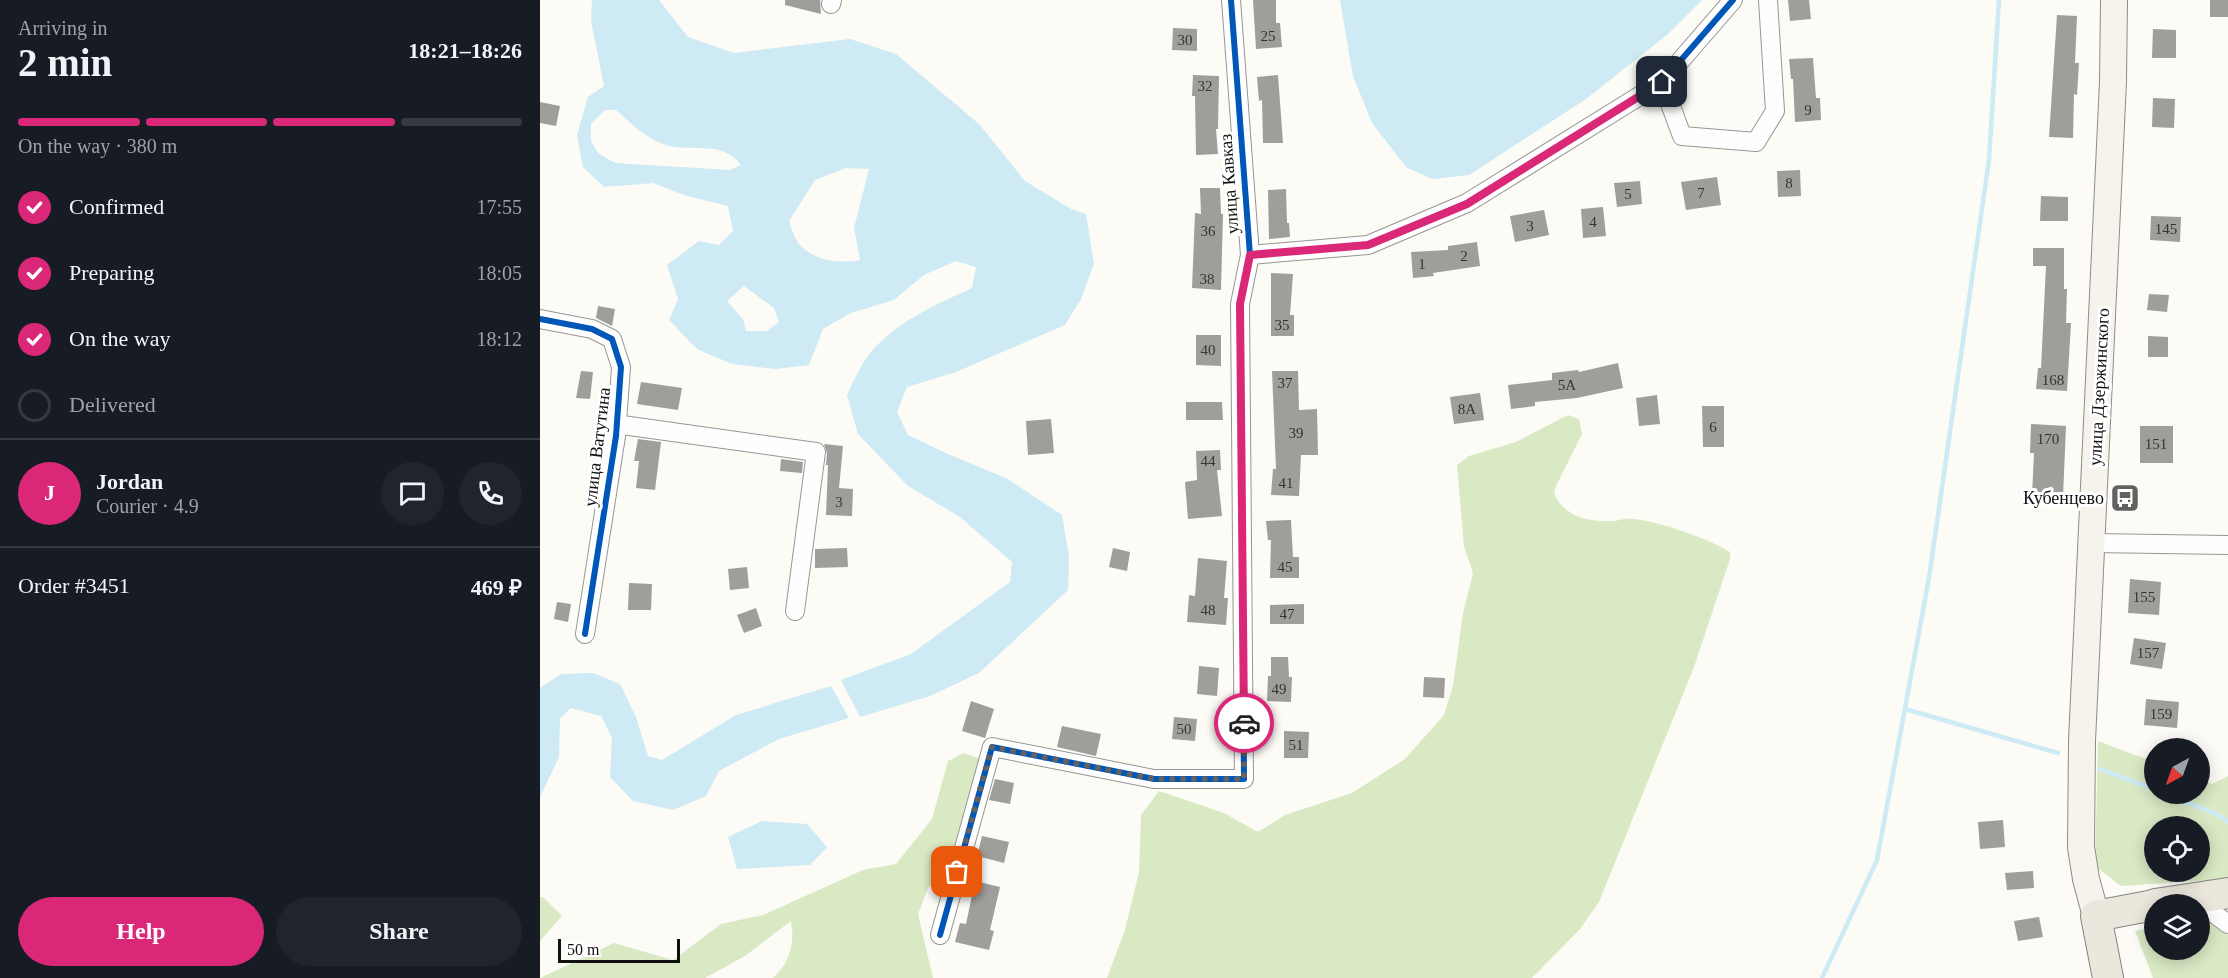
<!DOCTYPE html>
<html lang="en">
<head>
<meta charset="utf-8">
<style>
  :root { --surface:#171b24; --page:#20242c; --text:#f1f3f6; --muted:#9ea1a6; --line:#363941; --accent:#db2777 }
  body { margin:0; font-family:"Times New Roman",serif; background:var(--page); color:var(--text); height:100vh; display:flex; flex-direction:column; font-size:22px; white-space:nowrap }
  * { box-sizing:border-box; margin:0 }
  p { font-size:20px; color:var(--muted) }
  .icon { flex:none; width:33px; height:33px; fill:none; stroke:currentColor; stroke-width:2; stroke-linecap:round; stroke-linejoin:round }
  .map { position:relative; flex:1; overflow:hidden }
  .drawer { display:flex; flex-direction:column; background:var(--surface); width:540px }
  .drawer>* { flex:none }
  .needle { width:39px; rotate:221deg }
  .controls { position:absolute; left:1604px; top:738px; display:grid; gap:12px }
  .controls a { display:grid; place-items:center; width:66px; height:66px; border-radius:50%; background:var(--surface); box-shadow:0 3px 15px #0003; font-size:30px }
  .scale { position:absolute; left:18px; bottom:15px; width:122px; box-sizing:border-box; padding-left:6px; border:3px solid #101010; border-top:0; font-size:16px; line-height:21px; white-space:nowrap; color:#101010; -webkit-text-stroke:4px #fff; paint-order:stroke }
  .pin { position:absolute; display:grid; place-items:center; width:51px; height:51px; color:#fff; margin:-26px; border-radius:12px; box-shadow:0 3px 9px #0006 }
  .courier { position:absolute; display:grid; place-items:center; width:60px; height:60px; margin:-30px; border:4px solid #db2777; border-radius:50%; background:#fff; color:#222; box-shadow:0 2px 8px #0007 }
  .headline em { font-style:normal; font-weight:800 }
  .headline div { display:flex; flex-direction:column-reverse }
  .headline { display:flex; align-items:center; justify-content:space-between; height:102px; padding:0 18px }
  h1 { font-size:39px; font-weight:800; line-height:45px }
  .bar { display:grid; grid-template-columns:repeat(4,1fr); gap:9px 6px; align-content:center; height:72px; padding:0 18px }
  .bar i { height:8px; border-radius:4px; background:var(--line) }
  .bar .selected { background:var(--accent) }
  .bar p { grid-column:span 4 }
  .line { display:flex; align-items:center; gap:15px; padding:0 18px; border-top:2px solid var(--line) }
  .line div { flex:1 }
  .round { display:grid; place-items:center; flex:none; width:63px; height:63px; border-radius:32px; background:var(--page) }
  ol { padding:0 18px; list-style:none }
  li { display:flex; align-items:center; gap:18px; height:66px }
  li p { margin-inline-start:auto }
  li .icon { padding:6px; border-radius:50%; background:var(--accent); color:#fff; stroke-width:4 }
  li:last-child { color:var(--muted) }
  li i { width:33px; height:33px; border:3px solid var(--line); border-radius:50% }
  .cta { display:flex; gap:12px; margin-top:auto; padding:12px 18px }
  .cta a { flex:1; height:69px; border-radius:36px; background:var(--accent); color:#fff; font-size:24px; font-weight:800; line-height:69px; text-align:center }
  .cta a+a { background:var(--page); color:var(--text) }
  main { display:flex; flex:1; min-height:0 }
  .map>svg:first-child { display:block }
</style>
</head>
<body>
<main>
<section class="drawer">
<div class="headline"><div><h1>2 min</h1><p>Arriving in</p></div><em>18:21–18:26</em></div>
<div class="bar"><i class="selected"></i><i class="selected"></i><i class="selected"></i><i></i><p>On the way · 380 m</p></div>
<ol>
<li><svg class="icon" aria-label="check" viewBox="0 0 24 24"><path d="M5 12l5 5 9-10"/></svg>Confirmed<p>17:55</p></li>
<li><svg class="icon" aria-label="check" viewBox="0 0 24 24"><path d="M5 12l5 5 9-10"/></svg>Preparing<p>18:05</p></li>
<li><svg class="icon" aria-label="check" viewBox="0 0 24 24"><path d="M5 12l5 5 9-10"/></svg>On the way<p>18:12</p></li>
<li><i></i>Delivered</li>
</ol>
<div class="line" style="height:108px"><b class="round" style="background:var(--accent);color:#fff">J</b><div><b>Jordan</b><p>Courier · 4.9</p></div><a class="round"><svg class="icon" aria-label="chat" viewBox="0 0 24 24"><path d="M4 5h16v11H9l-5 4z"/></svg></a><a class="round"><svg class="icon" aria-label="phone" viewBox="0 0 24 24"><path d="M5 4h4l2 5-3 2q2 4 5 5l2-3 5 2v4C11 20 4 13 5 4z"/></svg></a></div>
<div class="line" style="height:78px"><div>Order #3451</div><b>469 ₽</b></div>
<div class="cta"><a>Help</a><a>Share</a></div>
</section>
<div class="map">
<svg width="1688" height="978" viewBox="0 0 1688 978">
  <rect width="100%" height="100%" fill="#fcfbf6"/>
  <!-- forest -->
  <path fill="#d9e9c4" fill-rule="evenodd" d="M1028 415 1039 419 1042 434 1016 486 1014 493C1023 516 1048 522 1071 521 1079 521 1087 517 1094 519 1121 522 1167 538 1190 552V559L1154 667 1059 902 1040 929 992 978H567L585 930 599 872 601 815 619 791 684 813 718 832 745 815 812 793 865 759 904 715 913 686 923 613 933 573 924 546 917 465 929 456 976 442Z
    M1558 741 1614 762V794H1659V779L1672 784 1688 776V879L1581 886 1555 866ZM1614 826H1659V872H1614Z
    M424 753 444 760V773L425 807 416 859 388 888 378 914 393 978H233C250 963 255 943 251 921L205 956 165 978H0L74 943 133 960 181 924 223 915 323 870 356 864 392 819 408 761Z
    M0 897H3L22 916 0 941Z
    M1666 918 1688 935V978H1613L1595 931 1614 927V950H1659V919Z"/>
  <!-- water -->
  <path fill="#cdeaf5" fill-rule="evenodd" d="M52 0H119L148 37 194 53 310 39 356 54 439 124 485 181 531 209 546 214 554 264 541 299 525 325 416 372 367 387 357 412 368 435 408 454 466 478 522 515 529 556 528 590 439 673 390 696 320 717 301 680 371 654 470 582 472 562 420 517 368 486 318 434 307 395C313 383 319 368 327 357 353 323 395 305 432 288L436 267 416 261 384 275 354 300 311 313 283 329 269 365 235 369 192 364 157 349 129 320 138 299 127 265 159 241 179 245 193 231 188 206 147 196 113 183 64 187 43 167 37 135 48 97 64 86 51 21ZM65 110H76C91 123 106 139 126 145 151 153 182 139 201 165L190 170 75 163 58 153 51 141V124ZM306 168 329 169 314 228 320 260C299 264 273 261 258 243 254 237 251 227 249 221L275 180ZM204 286 234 308 239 322 227 331H206L203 319 187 301Z
    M800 0H1162L1127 35 1046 99 929 175 892 179 866 167 832 123 813 76Z
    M53 673 80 684 96 717 108 756 122 760 196 715 291 686 309 718 239 739 179 771 166 796 133 810 93 801 70 777 72 738 61 716 31 708 20 718 19 757 0 797V688L21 674Z
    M222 821 267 824 287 847 270 865 197 869 188 837Z"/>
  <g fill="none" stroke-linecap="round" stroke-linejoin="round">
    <!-- stream -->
    <path stroke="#cdeaf5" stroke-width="4.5" d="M1365 709 1518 753
      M1560 769 1614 789
      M1626 794 1678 815 1688 822
      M1282 978 1337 860 1389 578 1449 160 1459 0"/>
  </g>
  <!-- building -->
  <path fill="#a09e9b" d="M245 0H280L281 14 245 5Z
    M713 0H736V23H740L742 47 716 49Z
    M1248 0H1269L1271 19 1250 21Z
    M1670 0H1688V17H1670Z
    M1517 15 1537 16 1535 63H1539L1537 95 1534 94 1533 138 1509 137Z
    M633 28 657 29V51L632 50Z
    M1613 29 1636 30V58H1612Z
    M1273 58 1276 98H1280L1281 120 1255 122 1253 79H1251L1249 59Z
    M653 75 679 76 678 129H676L678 154 656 155 655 96H652Z
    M738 75 743 143H723L722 100 719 101 717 77Z
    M1613 98 1635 99 1634 128 1612 127Z
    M0 102 20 106 16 126 0 123Z
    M1260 170 1261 196 1238 197 1237 171Z
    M1177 177 1181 205 1146 210 1141 182Z
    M1100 181 1102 204 1077 207 1074 183Z
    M660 188H680L681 214H683L681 290 652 288 655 213 661 214Z
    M746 189 747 223H749L750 237 729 239 728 190Z
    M1501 196 1528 197V221H1500Z
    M1063 207 1066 236 1043 238 1041 209Z
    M1004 210 1009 235 975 242 970 216Z
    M1611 216 1641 217 1640 242 1610 240Z
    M937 242 940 266 893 273 894 276 873 278 871 252 908 250V246Z
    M1493 248H1524V289H1527L1526 323H1531L1527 391 1496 389 1498 368H1501L1506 266H1493Z
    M731 273 753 274 750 315H754V336H731Z
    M1609 294 1629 295 1627 312 1607 310Z
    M58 306 75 309 72 326 56 318Z
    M656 335H681V366L656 365Z
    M1608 336 1628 337V357H1608Z
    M1078 363 1083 388 1037 398 995 402V406L971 409 968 385 1012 380V373L1038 370 1039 372Z
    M41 371 53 372 50 399 36 398Z
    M732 371H758L759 410 777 409 778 455H761L759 496 731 495 733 469H736Z
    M101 382 142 388 138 410 97 404Z
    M940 393 944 420 914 424 910 397Z
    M1117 395 1120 424 1099 426 1096 398Z
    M646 402H682L683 420H646Z
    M1162 406H1184V447H1163Z
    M511 419 514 453 488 455 486 421Z
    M1491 424 1526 426 1523 497 1492 495 1494 453H1490Z
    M1600 426H1633V463H1600Z
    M98 439 121 442 115 490 96 488 99 461H94Z
    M284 444 303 446 299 488 313 489 312 516 286 515 288 465H286L287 453Z
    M680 450 681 470H677L682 516 648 519 645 482 657 480 656 451Z
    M241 459 263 462 262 473 240 471Z
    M751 520 753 557H759V578H730L731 540H728L726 521Z
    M307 548 308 567 275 568V549Z
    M573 548 590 552 587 571 569 567Z
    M658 558 687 561 684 598H688L686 625 647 622 649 595 655 596Z
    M207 567 209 588 190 590 188 569Z
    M1590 579 1621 582 1619 615 1588 613Z
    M89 583 112 584 111 610H88Z
    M17 602 31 604 28 622 14 619Z
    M764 604V624H730V605Z
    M216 608 222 626 204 633 197 615Z
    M1594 638 1626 643 1622 669 1590 664Z
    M731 657H748L749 677H752L751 702 727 701 728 676H731Z
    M659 666 679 668 677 696 657 694Z
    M884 677 905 678 904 698 883 697Z
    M1606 699 1639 702 1637 728 1604 725Z
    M431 701 454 709 445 738 422 731Z
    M634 717 657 719 655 741 632 739Z
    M522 726 561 734 556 756 517 747Z
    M744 731 769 732 768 758H744Z
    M455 779 474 783 470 804 449 800Z
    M1463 820 1465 847 1440 849 1438 822Z
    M442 836 469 842 464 863 437 856Z
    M1493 871 1494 888 1467 890 1465 873Z
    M435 881 460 887 450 930 454 931 449 950 415 942 420 923 426 924Z
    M1499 917 1503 937 1478 941 1474 921Z"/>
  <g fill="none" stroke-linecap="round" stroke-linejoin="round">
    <!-- street casing -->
    <g stroke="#969694" stroke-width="20">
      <path id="street" d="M291 4 292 0
        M1122 82 1142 136 1216 142 1235 111 1228 0
        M710 255 828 245 927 203 1122 82 1193 0
        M0 319 52 329 72 339 81 367 76 436 45 634
        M75 424 276 452 255 611
        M1552 543 1688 545
        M1654 899 1688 924
        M400 935 452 747 614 779H704L700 304 710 255 691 0"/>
    </g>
    <!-- secondary casing -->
    <g stroke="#8d8c8a" stroke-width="28">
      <path id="secondary" d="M1556 916 1546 879 1541 847 1542 741 1573 82 1574 0"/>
    </g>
    <!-- primary casing -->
    <g stroke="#848381" stroke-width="32">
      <path id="primary" d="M1615 904 1688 893
        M1568 978 1556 916 1614 905"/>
    </g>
    <!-- street -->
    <use href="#street" stroke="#fffefe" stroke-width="18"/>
    <!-- secondary -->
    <use href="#secondary" stroke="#f5f3eb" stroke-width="26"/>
    <!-- primary -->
    <use href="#primary" stroke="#ece7dc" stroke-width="30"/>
    <!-- cycleway casing -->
    <g stroke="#fff" stroke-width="10">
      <path id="cycleway" d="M710 255 828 245 927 203 1122 82 1193 0
        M0 319 52 329 72 339 81 367 76 436 45 634
        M400 935 452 747 614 779H704L700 304 710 255 691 0"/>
    </g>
    <!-- cycleway -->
    <use href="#cycleway" stroke="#0057b8" stroke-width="6"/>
  </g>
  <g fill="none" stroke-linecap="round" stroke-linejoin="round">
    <!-- done -->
    <path stroke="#636260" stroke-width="6" stroke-dasharray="0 10.8" d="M417 872 452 747 614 779H704V723"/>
    <!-- route -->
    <path stroke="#db2777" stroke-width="8" d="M704 723 700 304 710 255 828 245 927 204 1122 82"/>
  </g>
  <!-- icons -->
  <defs>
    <g id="bus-square" transform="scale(1.5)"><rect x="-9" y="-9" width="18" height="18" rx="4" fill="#636260" stroke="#fff"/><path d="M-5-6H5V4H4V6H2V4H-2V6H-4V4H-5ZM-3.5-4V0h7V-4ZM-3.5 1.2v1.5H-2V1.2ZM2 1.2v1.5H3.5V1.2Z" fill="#fff"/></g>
  </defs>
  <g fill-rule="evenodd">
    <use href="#bus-square" x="1585" y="498"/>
  </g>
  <g text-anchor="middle" stroke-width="6" stroke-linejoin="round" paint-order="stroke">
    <!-- number labels -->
    <g font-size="15" fill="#343433">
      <text x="728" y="41">25</text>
      <text x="645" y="45">30</text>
      <text x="665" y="91">32</text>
      <text x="1268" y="115">9</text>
      <text x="1249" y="188">8</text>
      <text x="1161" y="198">7</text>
      <text x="1088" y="199">5</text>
      <text x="1053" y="227">4</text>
      <text x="990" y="231">3</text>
      <text x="1626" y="234">145</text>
      <text x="668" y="236">36</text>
      <text x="924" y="261">2</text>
      <text x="882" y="269">1</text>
      <text x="667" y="284">38</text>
      <text x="742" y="330">35</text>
      <text x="668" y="355">40</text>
      <text x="1513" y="385">168</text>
      <text x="745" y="388">37</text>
      <text x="1027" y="390">5А</text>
      <text x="927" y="414">8А</text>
      <text x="1173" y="432">6</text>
      <text x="756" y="438">39</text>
      <text x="1508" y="444">170</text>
      <text x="1616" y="449">151</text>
      <text x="668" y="466">44</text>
      <text x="746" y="488">41</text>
      <text x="299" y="507">3</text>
      <text x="745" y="572">45</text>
      <text x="1604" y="602">155</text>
      <text x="668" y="615">48</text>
      <text x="747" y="619">47</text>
      <text x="1608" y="658">157</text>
      <text x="739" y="694">49</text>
      <text x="1621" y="719">159</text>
      <text x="644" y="734">50</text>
      <text x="756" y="750">51</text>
    </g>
    <!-- street labels -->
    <g font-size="18" fill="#101010" stroke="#fff">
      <text transform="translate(689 184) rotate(-94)" y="6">улица Кавказ</text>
      <text transform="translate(1559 387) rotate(-87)" y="6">улица Дзержинского</text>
      <text transform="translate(57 447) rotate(-83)" y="6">улица Ватутина</text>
    </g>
    <!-- poi labels -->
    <g font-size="18" fill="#101010" stroke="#fff" text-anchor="end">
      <text x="1564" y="504">Кубенцево</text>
    </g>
  </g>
</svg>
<div class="controls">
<a><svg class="needle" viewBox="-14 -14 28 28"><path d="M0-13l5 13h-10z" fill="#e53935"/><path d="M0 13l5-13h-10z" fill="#9ea1a6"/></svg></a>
<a><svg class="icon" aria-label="locate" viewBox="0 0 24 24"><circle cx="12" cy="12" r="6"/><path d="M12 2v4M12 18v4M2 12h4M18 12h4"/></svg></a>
<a><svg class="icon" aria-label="layers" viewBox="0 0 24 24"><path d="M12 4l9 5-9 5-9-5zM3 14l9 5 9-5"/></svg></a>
</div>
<div class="scale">50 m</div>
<div class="pin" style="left:417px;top:872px;background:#ea580c"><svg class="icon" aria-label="bag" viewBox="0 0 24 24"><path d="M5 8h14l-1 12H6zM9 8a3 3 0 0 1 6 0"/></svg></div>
<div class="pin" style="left:1122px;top:82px;background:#1f2937"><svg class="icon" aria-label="home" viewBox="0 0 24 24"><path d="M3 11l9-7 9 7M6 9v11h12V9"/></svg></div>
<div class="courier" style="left:704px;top:723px"><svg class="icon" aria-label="car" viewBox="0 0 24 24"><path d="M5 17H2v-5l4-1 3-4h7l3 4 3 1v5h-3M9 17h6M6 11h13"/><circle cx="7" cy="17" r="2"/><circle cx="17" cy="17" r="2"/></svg></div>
</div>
</main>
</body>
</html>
